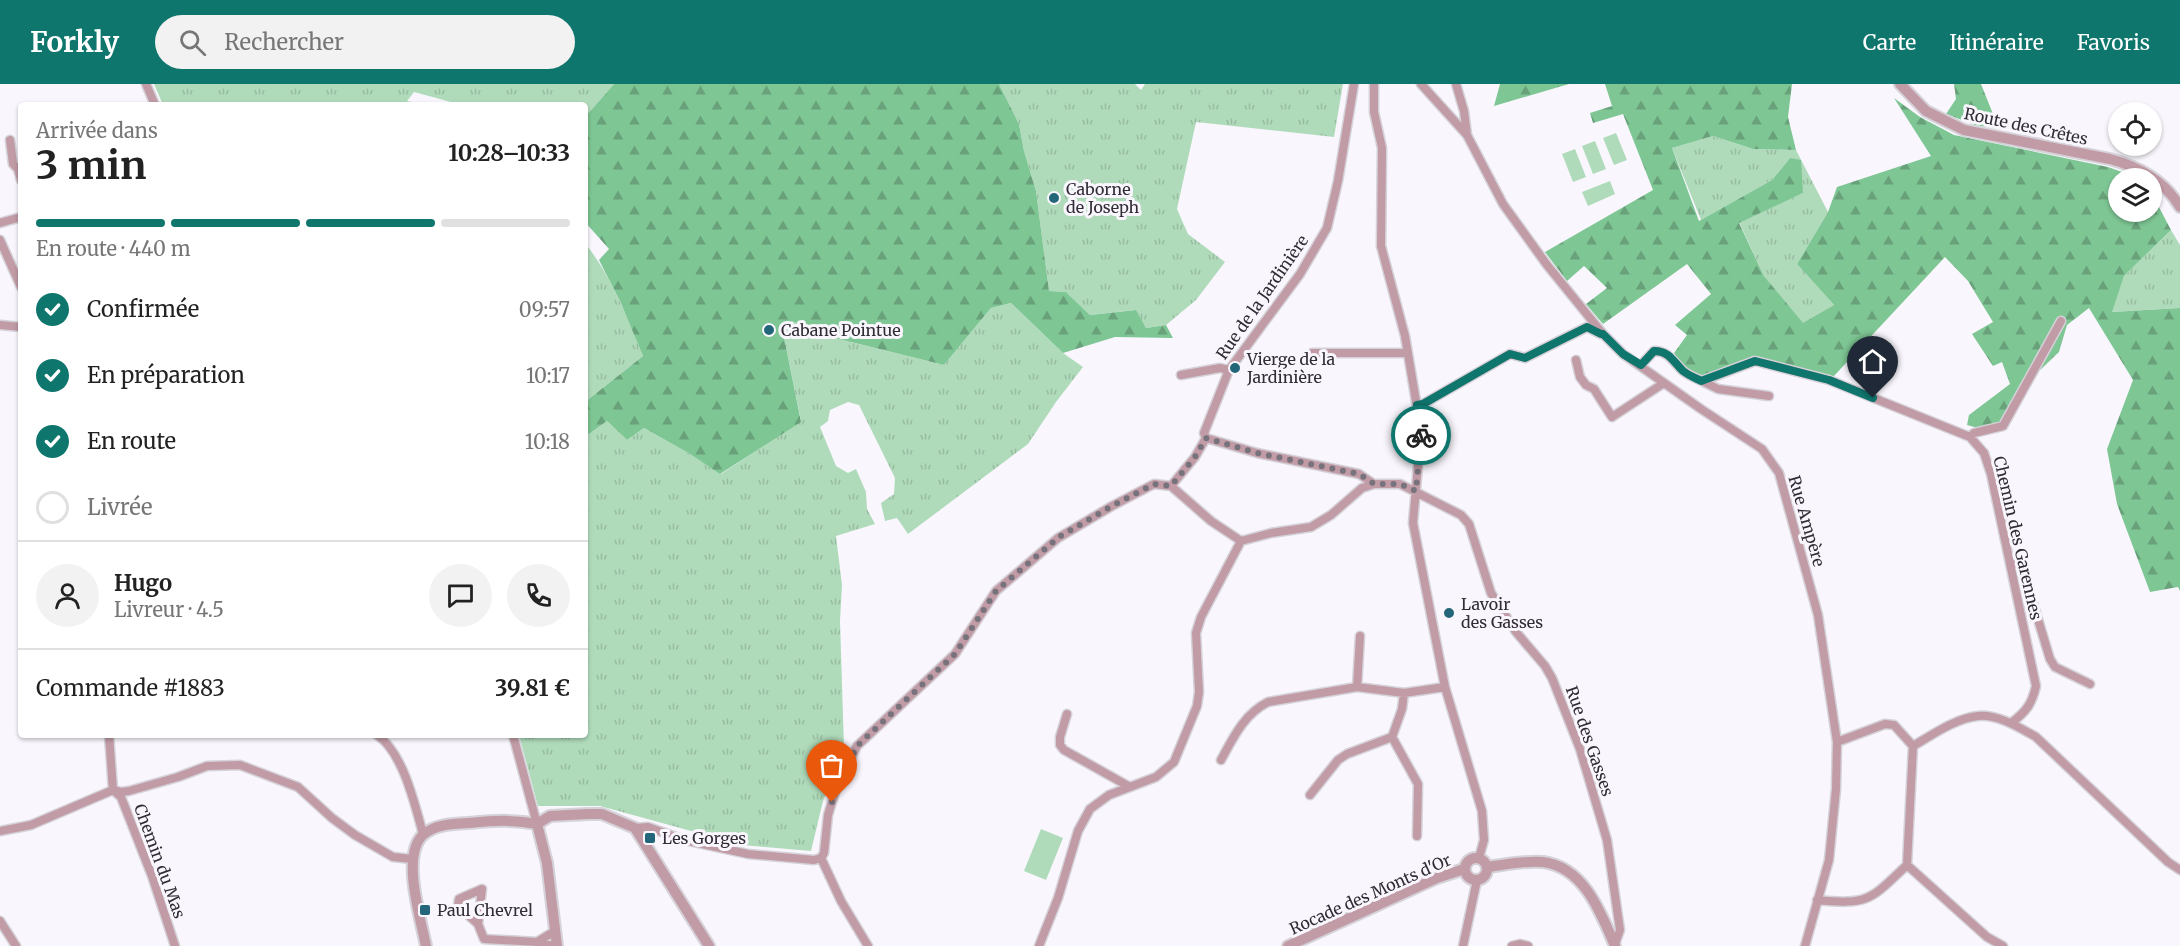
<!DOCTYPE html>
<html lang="fr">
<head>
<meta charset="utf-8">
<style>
  :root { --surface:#fff; --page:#f2f2f2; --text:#222; --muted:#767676; --line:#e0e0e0; --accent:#0f766e }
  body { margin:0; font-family:Merriweather,serif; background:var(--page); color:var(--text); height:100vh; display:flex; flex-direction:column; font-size:22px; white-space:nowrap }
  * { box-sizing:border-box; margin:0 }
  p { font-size:20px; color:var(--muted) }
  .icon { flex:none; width:33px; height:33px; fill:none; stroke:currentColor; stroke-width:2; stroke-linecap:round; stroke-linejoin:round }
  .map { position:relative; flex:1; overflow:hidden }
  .side { position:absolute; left:18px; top:18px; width:570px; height:636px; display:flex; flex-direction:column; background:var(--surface); border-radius:6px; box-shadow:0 2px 4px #0004 }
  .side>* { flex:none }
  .tools { position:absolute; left:2108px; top:18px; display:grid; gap:12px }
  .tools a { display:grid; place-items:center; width:54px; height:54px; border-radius:50%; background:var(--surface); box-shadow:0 2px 4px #0004; font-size:30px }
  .pin { position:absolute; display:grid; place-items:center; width:51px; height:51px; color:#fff; margin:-62px -26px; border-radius:50% 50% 50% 0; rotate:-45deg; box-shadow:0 0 6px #0007 }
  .pin .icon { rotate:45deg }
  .courier { position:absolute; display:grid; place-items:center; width:60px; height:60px; margin:-30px; border:4px solid #0f766e; border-radius:50%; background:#fff; color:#222; box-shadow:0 2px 8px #0007 }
  .summary em { font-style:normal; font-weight:700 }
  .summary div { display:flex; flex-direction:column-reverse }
  .summary { display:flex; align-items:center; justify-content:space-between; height:102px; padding:0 18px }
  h1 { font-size:39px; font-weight:700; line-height:45px }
  .bar { display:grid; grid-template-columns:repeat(4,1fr); gap:9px 6px; align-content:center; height:72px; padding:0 18px }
  .bar i { height:8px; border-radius:4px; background:var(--line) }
  .bar .current { background:var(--accent) }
  .bar p { grid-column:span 4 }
  .line { display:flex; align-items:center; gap:15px; padding:0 18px; border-top:2px solid var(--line) }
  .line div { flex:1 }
  .round { display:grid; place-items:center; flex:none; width:63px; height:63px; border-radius:32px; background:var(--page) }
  ol { padding:0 18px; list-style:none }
  li { display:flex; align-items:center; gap:18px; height:66px }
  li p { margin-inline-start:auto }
  li .icon { padding:6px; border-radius:50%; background:var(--accent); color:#fff; stroke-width:4 }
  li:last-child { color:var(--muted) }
  li i { width:33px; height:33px; border:3px solid var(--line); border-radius:50% }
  header { display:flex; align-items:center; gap:36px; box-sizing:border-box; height:84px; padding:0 30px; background:var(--accent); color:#fff }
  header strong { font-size:28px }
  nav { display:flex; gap:33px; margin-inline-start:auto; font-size:21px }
  .search { width:420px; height:54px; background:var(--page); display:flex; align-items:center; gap:15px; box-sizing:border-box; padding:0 21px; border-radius:33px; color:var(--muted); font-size:22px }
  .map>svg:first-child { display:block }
</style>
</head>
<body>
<header>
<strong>Forkly</strong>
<div class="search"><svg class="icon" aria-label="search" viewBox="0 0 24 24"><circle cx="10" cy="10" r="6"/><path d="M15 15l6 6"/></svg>Rechercher</div>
<nav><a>Carte</a><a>Itinéraire</a><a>Favoris</a></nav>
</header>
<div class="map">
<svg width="2180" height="862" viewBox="0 0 2180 862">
  <defs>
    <pattern id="grass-tufts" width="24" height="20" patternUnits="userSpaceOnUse" patternTransform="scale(1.5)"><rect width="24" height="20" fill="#b0dbbb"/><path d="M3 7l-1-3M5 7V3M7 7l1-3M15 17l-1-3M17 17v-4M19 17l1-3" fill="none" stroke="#98bca1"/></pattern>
    <pattern id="forest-firs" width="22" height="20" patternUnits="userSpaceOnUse" patternTransform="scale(1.5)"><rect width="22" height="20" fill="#7ec694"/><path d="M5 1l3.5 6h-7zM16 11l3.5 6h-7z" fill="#68a17a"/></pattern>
  </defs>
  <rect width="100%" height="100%" fill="#f9f7fd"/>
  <!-- grass -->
  <path fill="url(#grass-tufts)" d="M154 0H614L585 33V21H462L414 8 407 17 427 21H163Z
    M999 0H1135L1141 6 1145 0H1343L1334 53 1196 38 1177 125 1188 150 1225 178 1196 216 1166 241 1146 244 1135 226 1090 231 1066 208 1049 207 1036 107 1024 67 1019 40Z
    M1713 52 1753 65 1796 66 1828 128 1797 180 1834 221 1803 240 1764 192 1739 138 1803 109 1790 74 1772 96 1701 136 1672 64Z
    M2171 146 2180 161V224L2111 228 2124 192Z
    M585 159C612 193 627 233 643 272L585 318Z
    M1011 219 1063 269 1083 283 1056 318 1028 360 908 450 897 434 885 437 881 419 894 410 895 394 859 321 848 318 830 326 828 337 820 343 836 382 848 389 856 385 866 408 867 425 875 440 836 452 842 501 840 537 844 664 823 717 811 767 742 761 600 722H538L519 651H585V353L607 337 627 356 644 344 690 370 721 390 801 337 783 248 791 236 835 254 944 281 991 224Z"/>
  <!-- forest -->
  <path fill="url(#forest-firs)" d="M614 0H999L1019 40 1024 67 1036 107 1049 207 1066 208 1090 231 1136 226 1146 244 1166 241 1173 254 1115 253 1063 269 1011 219 991 224 944 281 835 254 792 237 783 248 801 338 720 390 690 370 644 344 627 356 607 337 585 353V318L643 272 620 217 599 176 609 165 585 138V33Z
    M1500 0H1569L1494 22Z
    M1605 0H1792L1788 33 1796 66 1753 65 1713 52 1672 64 1699 137 1772 96 1790 74 1801 76 1803 109 1739 139 1764 192 1803 239 1834 221 1797 180 1828 128 1837 103 1931 72 1894 14 1920 33 1954 51 2108 83 2139 94H2118V128H2151V108L2171 146 2124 192 2112 228 2180 224V507L2178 503 2150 508 2117 420 2107 365 2133 296 2089 224 2067 241 2059 268 2019 306 2000 339 1978 344 1967 341 1969 331 2010 300 2002 278 1993 282 1972 250 1993 238 1968 197 1945 173 1833 293 1758 273 1703 293 1684 283 1674 269 1687 251 1675 241 1711 210 1687 180 1603 240 1586 220 1607 204 1584 182 1567 197 1545 168 1653 106 1623 30 1593 39 1590 29 1612 22Z
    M1954 0H1981L1999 45 1975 41 1946 30 1956 15Z"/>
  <!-- pitch -->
  <path fill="#b0dbbb" d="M1616 49 1627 76 1614 81 1603 54Z
    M1595 57 1606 85 1593 90 1582 62Z
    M1575 65 1586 93 1573 98 1562 70Z
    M1610 97 1615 110 1588 122 1582 108Z
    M1041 745 1063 754 1046 796 1024 787Z"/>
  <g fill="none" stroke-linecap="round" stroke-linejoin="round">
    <!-- minor casing -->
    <g stroke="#d5d2d9" stroke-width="11">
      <path id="minor" d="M146 0 155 21
        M1374 0V28L1382 64 1381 162 1405 252 1421 347 1413 439 1445 603 1482 727 1484 756 1479 774
        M1421 0 1467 51
        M1456 0 1464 27 1467 51 1503 120 1547 181 1603 250 1623 270 1701 325 1762 365 1779 389 1818 531 1837 658 1836 705 1829 776 1805 862
        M10 56 13 80 18 85 21 96
        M0 139 21 133
        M0 156 21 203
        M0 241 21 243
        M1312 269H1408
        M1576 276 1580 293 1586 301 1594 305 1612 333 1664 299
        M1641 281 1654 267C1669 267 1673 278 1683 287 1688 291 1695 294 1702 297L1755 277 1829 296 1970 353 1984 369 1991 390 2036 602C2032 620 2026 628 2011 639
        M1181 291 1220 284 1229 286
        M1702 297 1718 305 1769 312
        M1417 321 1423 320 1510 270 1525 274 1587 243 1601 250
        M1970 353 1974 349 2003 342 2061 237
        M1206 354 1257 369 1359 390 1374 400
        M1171 402 1211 437 1241 457 1271 449 1311 443 1331 431 1362 404 1374 400H1400L1461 431 1469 440 1491 509 1516 548 1545 582 1552 594 1580 665 1607 756 1620 846 1615 860
        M1171 402 1195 373 1206 354 1204 349 1229 286 1300 190 1327 144 1338 97 1354 0
        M2010 480 2021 479 2050 575 2055 583 2090 600
        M1357 603 1360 552
        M1067 630 1060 653V661L1064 666 1130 703
        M377 651C403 668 415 721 423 750
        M513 651 537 740
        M1392 653 1418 700 1417 752
        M1837 658 1885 640 1894 641 1913 662 1907 781
        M1913 662C1932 651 1956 634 1978 632 1998 630 2020 644 2036 653L2168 778 2180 786
        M1221 676C1233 654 1244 630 1268 618L1357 603 1404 609 1445 603
        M113 706 121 708 129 707 178 693 207 682 240 681 298 703 332 734 355 751 393 773 412 775
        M113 706 121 713 152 792 175 862
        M1310 711 1338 676 1347 670 1392 653 1402 625 1404 609
        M635 744 648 743 684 756 748 770 814 776 821 774 824 769 828 731 836 705 857 662 955 570 996 507 1058 454 1112 422 1154 400 1171 402
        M0 747 31 741 113 706 109 651
        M821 774 841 817 868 862
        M1907 781 1987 853 2003 862
        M1817 816C1869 821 1870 816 1907 781
        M0 837 16 862
        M478 840 482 805 459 815 458 822 478 840 484 855 537 858 553 862
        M537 858 555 847
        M1039 862 1058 814 1078 747 1090 725 1109 711 1156 693 1174 678 1197 622 1199 608 1196 549 1201 533 1241 457
        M1463 862 1477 796
        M1512 862 1520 860 1528 862"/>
    </g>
    <!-- tertiary casing -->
    <g stroke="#d5d2d9" stroke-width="14">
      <path id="tertiary" d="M1900 0 1926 27 1964 46 2110 75C2139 83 2164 96 2180 123
        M537 740 547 779 557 862
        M1465 785a11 11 0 1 1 22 0a11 11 0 1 1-22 0Z
        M1487 783C1505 781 1525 776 1543 778 1584 783 1601 829 1615 862
        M426 862C421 835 400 770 424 750 436 740 453 740 468 739 491 737 513 735 537 740L550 732 588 730H602L635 744 709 862
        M1288 862 1437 794 1464 785"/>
    </g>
    <!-- minor -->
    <use href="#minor" stroke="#c19ba5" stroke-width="8"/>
    <!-- tertiary -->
    <use href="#tertiary" stroke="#c19ba5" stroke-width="10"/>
  </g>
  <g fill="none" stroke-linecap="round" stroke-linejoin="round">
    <!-- done -->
    <path stroke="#77737c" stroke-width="6" stroke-dasharray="0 10.8" d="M832 718 836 705 857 662 955 570 996 507 1059 453 1112 422 1154 400 1171 402 1195 373 1206 354 1257 369 1359 390 1374 400H1400L1416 407 1421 351"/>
    <!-- route -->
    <path stroke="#0f766e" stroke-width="8" d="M1421 351 1417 321 1423 320 1510 270 1525 274 1587 243 1601 250H1603L1623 270 1641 281 1654 267C1669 267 1673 277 1683 287 1688 291 1695 294 1701 297L1755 277 1829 296 1873 314"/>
  </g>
  <!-- markers -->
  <g fill="#246679" stroke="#f9f7fd" stroke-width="2">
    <circle cx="1054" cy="114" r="6"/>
    <circle cx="769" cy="246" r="6"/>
    <circle cx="1235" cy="284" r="6"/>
    <circle cx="1449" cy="529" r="6"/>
    <rect x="644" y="748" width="12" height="12" rx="3"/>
    <rect x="419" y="820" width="12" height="12" rx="3"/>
  </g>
  <g text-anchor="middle" stroke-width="6" stroke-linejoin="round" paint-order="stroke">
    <!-- street labels -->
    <g font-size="16" fill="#312c36" stroke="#f9f7fd">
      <text transform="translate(2026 42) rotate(12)" y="6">Route des Crêtes</text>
      <text transform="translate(1262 213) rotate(-55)" y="6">Rue de la Jardinière</text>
      <text transform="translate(1807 437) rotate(74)" y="6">Rue Ampère</text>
      <text transform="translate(2018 454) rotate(77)" y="6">Chemin des Garennes</text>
      <text transform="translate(1590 657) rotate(71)" y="6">Rue des Gasses</text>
      <text transform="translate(160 777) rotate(70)" y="6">Chemin du Mas</text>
      <text transform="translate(1370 810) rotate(-24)" y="6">Rocade des Monts d'Or</text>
    </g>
    <!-- poi labels -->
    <g font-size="16" fill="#312c36" stroke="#f9f7fd" text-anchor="start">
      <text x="1066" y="111">Caborne<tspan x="1066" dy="18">de Joseph</tspan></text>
      <text x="781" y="252">Cabane Pointue</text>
      <text x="1247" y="281">Vierge de la<tspan x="1247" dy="18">Jardinière</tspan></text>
      <text x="1461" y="526">Lavoir<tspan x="1461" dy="18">des Gasses</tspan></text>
      <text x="662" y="760">Les Gorges</text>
      <text x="437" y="832">Paul Chevrel</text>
    </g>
  </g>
</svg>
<div class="tools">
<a><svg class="icon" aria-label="locate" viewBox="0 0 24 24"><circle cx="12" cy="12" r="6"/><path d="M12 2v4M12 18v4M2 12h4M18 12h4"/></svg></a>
<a><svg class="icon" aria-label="layers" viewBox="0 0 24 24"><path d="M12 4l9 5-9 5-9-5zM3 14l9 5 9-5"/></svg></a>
</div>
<div class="pin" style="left:832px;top:718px;background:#ea580c"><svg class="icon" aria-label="bag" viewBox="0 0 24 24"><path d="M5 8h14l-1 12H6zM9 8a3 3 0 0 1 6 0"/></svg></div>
<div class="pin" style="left:1873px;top:314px;background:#1f2937"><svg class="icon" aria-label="home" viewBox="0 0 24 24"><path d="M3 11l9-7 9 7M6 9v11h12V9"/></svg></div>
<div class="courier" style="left:1421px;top:351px"><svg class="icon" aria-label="bike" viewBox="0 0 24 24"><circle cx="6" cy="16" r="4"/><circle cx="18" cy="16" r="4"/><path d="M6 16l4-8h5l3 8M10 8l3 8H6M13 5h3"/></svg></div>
<section class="side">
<div class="summary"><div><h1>3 min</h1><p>Arrivée dans</p></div><em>10:28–10:33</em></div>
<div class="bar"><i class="current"></i><i class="current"></i><i class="current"></i><i></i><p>En route · 440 m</p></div>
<ol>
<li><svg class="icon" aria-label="check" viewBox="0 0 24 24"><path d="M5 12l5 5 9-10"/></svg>Confirmée<p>09:57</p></li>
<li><svg class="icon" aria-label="check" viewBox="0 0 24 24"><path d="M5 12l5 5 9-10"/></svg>En préparation<p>10:17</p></li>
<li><svg class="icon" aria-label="check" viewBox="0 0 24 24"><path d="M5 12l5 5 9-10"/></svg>En route<p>10:18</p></li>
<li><i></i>Livrée</li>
</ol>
<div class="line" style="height:108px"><a class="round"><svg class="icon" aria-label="person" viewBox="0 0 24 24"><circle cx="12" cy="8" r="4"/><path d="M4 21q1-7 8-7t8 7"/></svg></a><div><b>Hugo</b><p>Livreur · 4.5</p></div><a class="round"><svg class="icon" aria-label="chat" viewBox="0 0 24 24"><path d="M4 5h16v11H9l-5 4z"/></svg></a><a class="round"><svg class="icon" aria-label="phone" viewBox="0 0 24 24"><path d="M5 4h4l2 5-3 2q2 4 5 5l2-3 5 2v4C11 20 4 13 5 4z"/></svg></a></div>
<div class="line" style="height:78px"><div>Commande #1883</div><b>39.81 €</b></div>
</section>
</div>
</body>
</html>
